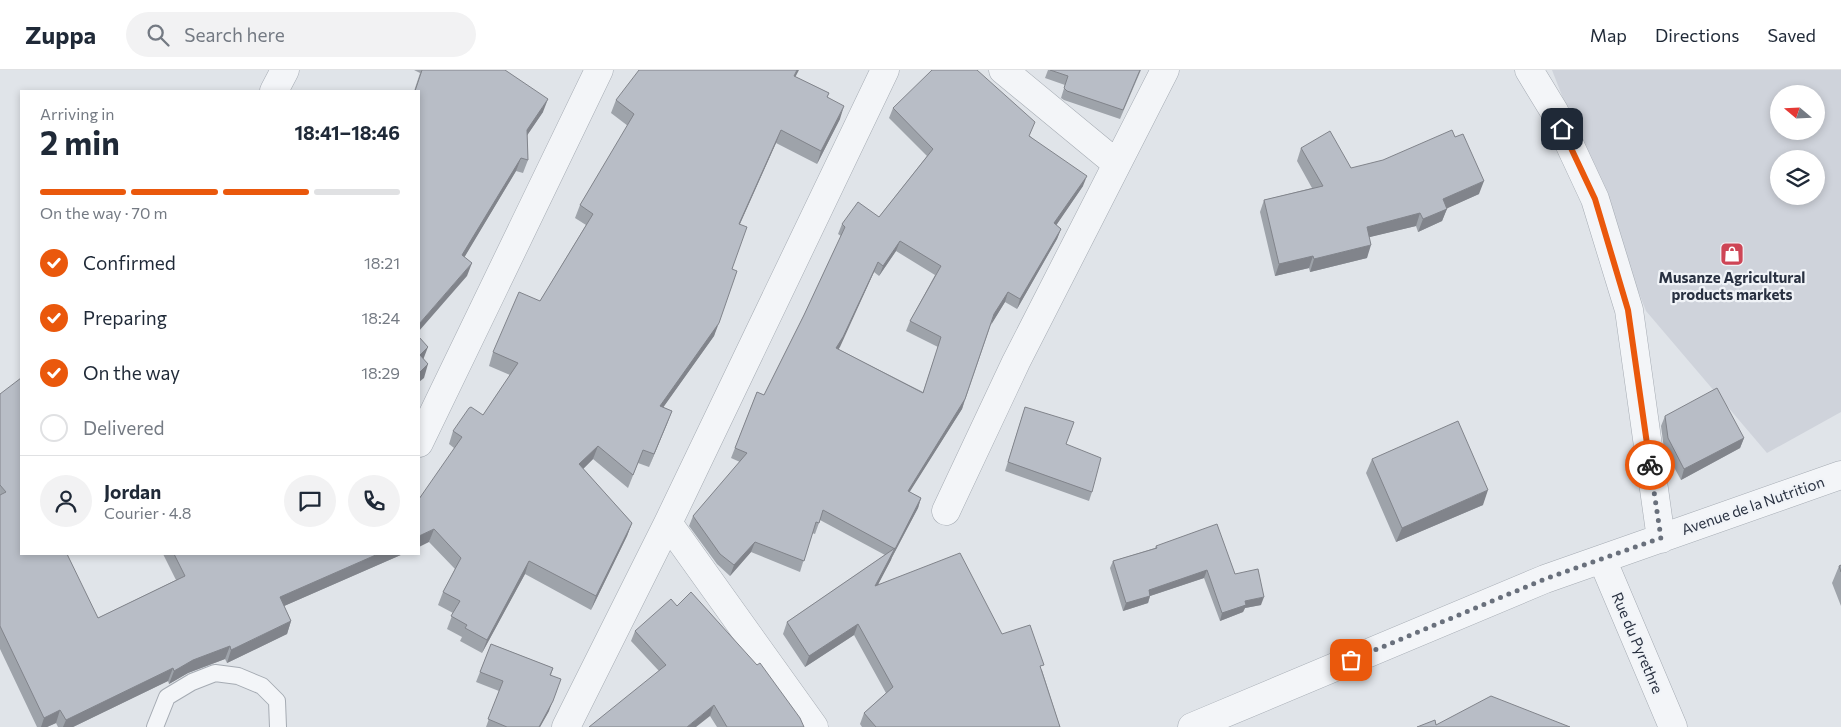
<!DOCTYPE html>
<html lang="en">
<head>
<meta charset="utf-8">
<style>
  :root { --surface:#fff; --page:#f2f2f3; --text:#1f2937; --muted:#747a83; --line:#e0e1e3; --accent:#ea580c }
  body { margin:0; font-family:Commissioner,sans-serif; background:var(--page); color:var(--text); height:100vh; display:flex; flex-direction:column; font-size:19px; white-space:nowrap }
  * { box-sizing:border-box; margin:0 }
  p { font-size:16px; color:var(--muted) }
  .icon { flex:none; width:28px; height:28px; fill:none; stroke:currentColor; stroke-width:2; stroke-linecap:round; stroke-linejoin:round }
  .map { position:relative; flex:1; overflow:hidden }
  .panel { position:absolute; left:20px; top:20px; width:400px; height:465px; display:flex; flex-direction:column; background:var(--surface); border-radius:0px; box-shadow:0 2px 8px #0003 }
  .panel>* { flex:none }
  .needle { width:32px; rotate:289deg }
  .fabs { position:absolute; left:1770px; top:15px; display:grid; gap:10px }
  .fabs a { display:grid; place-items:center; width:55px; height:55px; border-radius:50%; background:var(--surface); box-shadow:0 2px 8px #0003; font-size:25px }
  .pin { position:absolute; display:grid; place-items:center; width:42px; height:42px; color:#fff; margin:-21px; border-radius:10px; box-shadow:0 2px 8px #0006 }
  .courier { position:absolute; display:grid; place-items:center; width:50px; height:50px; margin:-25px; border:4px solid #ea580c; border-radius:50%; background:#fff; color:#222; box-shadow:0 1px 6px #0007 }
  .head em { font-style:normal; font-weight:700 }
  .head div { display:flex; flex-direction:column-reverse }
  .head { display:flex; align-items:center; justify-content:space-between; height:85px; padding:0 20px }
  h1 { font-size:32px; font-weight:700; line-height:38px }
  .bar { display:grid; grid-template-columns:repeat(4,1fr); gap:8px 5px; align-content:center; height:60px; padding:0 20px }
  .bar i { height:6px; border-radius:4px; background:var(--line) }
  .bar .active { background:var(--accent) }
  .bar p { grid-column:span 4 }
  .line { display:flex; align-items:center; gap:12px; padding:0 20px; border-top:1px solid var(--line) }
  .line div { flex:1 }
  .round { display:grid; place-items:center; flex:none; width:52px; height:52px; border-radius:26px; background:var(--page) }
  ol { padding:0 20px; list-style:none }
  li { display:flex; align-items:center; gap:15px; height:55px }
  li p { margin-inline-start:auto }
  li .icon { padding:5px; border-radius:50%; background:var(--accent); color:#fff; stroke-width:4 }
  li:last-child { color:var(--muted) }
  li i { width:28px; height:28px; border:2px solid var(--line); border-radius:50% }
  header { display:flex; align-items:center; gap:30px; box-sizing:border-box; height:70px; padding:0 25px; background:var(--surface); border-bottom:1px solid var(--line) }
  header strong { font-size:24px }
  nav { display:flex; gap:28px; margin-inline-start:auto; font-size:18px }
  .search { width:350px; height:45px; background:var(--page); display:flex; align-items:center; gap:12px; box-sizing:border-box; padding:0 18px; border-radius:28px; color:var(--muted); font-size:19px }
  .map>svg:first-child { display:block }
</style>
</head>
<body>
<header>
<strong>Zuppa</strong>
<div class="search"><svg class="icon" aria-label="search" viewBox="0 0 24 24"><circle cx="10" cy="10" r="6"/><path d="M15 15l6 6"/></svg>Search here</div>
<nav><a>Map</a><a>Directions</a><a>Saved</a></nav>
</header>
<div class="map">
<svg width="1841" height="657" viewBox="0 0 1841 657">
  <rect width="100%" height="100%" fill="#e0e4e9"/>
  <!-- built -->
  <path fill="#cfd3db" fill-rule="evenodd" d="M1552 0H1841V342L1767 383 1646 241ZM1779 24H1816V61H1779ZM1779 89H1816V126H1779Z"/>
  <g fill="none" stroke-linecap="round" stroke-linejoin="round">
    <!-- service casing -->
    <g stroke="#a5abb3" stroke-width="18">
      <path id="service" d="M155 657 167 627 192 612 215 603 238 606 262 616 277 631 278 657"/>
    </g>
    <!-- minor casing -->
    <g stroke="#a5abb3" stroke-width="29">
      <path id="minor" d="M1003 0 1117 94
        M1529 0 1554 41 1595 129 1629 240 1661 469
        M274 21 285 0
        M419 373 599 0
        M946 441 1016 292 1165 0
        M668 453 814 657
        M1602 489 1673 657
        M566 657 668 453 885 0
        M1192 657 1545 509 1841 405"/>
    </g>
    <!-- service -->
    <use href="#service" stroke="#f3f5f8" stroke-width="16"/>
    <!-- minor -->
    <use href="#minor" stroke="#f3f5f8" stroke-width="28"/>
  </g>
  <!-- wall -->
  <path fill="#9ea3aa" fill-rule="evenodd" d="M414 0H505L543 42 527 65 528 90 523 103 516 101 464 187 467 206 419 21H414L420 3Z
    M1048 0H1141L1120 49 1064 30 1061 28 1065 15 1045 8Z
    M796 7 829 23 827 28 840 49 817 94 776 73 740 154 732 199 714 266 663 337 672 341 649 397 638 393 628 418 593 389 583 399 632 453 627 466 591 540 525 504 482 583 460 571 462 567 447 559 453 543 438 535 443 522 455 499 429 472 454 378 449 374 453 361 483 345 510 305 489 296 493 282 540 231 586 155 575 148 580 135 628 56 611 43 616 30Z
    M893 38 1030 66 1083 116 1056 155 1061 159 1057 169 1017 239 1005 232 991 254 962 339 909 422 921 428 918 438 877 516 1002 564 1042 600 1060 657H862L860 654 864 643 886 623 854 565 805 597 783 564 787 552 885 485 820 450 815 464 812 463 800 502 751 482 730 506 717 494 689 456 693 446 740 392 731 388 757 322 764 325 804 245 841 166 838 164 842 154 879 147 927 86 889 48ZM896 181 935 205 910 251 906 261 938 277 923 322 838 279 874 202 879 206Z
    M1301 78 1351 98 1479 124 1447 138 1442 151 1418 162 1416 156 1369 167 1367 188 1310 202 1309 198 1275 206 1260 142 1264 130 1312 118 1297 91Z
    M0 324 21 484 98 548 176 510 163 484H403L284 536 291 551 287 564 227 593 225 589 188 603 169 614 168 611 73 657H58L56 653 47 657H37L0 579Z
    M1025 337 1066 374 1092 422 1089 431 1005 401Z
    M1665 346 1744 368 1740 378 1681 410 1664 379 1661 356Z
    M1372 389 1483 435 1396 472 1366 403Z
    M1156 476 1235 504 1261 535 1245 538 1243 542 1220 551 1204 508 1150 526 1148 533 1123 541 1110 498 1113 491 1155 478Z
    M1841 495V536L1832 513 1839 496Z
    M677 536 804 657H717L710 646 659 601 631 571 635 561Z
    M491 574 553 598 551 605 549 641 540 657H486L499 621 476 612Z"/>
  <!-- shaded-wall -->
  <path fill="#81848b" d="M797 0H799L789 19 794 6Z
    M548 29 543 42 522 73 527 60Z
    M844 36 840 49 817 94 821 81Z
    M781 60 776 73 734 167 739 154Z
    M521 88 516 101 458 198 462 185Z
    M1087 106 1083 116 1051 163 1054 153Z
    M1484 111 1479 124 1439 142 1443 129Z
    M1447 139 1442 151 1418 162 1423 149Z
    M1420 143 1416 156 1362 169 1367 157Z
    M1061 159 1057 169 1017 239 1020 229Z
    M900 171 896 181 879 206 883 196Z
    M1371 175 1367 188 1310 202 1314 189Z
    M1313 186 1309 198 1275 206 1279 194Z
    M878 192 874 202 840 277 833 288 836 278Z
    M472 193 467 206 419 261V254Z
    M1008 222 1005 232 991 255 994 244Z
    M719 253 714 266 655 349 660 336Z
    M428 277 423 290 420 285Z
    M428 294 424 308 419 312V303Z
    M965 329 962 339 904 431 908 421Z
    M672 341 667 354 649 397 654 384Z
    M1744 368 1740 378 1681 410 1684 399Z
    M598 376 593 389 575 407 579 394Z
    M1488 420 1483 435 1396 472 1402 458Z
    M921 428 918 438 891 489 895 479Z
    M632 453 627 466 591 540 596 526Z
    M434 459 429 472 419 477V466Z
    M755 472 751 482 730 506 734 495Z
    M895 478 891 490 871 528 875 516Z
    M378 484H403L275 540 280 527Z
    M529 491 525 504 482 583 487 570Z
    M1207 500 1204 508 1150 526 1148 533 1123 541 1126 533 1149 520Z
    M1264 527 1261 535 1245 538 1243 542 1220 551 1222 543 1245 531Z
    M291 551 287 564 227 593 231 580Z
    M858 554 854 565 805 597 809 586Z
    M230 576 225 589 188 603 169 614 174 601 193 590Z
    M173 598 168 611 73 657H63L66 650Z
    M557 620 549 641 540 657H539Z
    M714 635 710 646 696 657H687Z
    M60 640 56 653 47 657H41L44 648Z"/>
  <!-- building -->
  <path fill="#b8bdc6" stroke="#81848b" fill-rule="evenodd" d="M422 0H505L548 29 527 60 528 90 521 88 462 185 472 193 419 254V21H415Z
    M639 0H797L794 6 829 23 827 27 844 36 821 81 781 60 739 154 747 157 732 199 737 201 719 253 660 336 672 341 654 384 643 380 633 405 598 376 579 394 632 453 596 526 529 491 487 570 465 558 467 555 451 546 460 531 443 522 461 488 434 459 419 466V429L462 367 453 361 469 338 471 337 483 345 518 293 493 282 519 222 540 231 593 144 580 135 634 44 616 30Z
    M932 0H977L1035 52 1029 66 1087 106 1054 153 1061 159 1020 229 1008 222 994 244 965 329 908 421 921 428 895 479 823 440 819 453 816 452 804 491 755 472 734 495 720 484 693 446 747 383 735 378 757 322 764 325 804 245 845 157 842 154 858 132 879 147 933 79 893 38ZM900 171 941 196 910 251 941 267 923 323 836 278 843 267 878 192 883 196Z
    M1050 0H1140L1123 40 1067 21 1064 18 1068 6Z
    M1452 60 1455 67 1463 64 1484 111 1443 129 1447 139 1423 149 1420 143 1367 157 1371 175 1314 189 1313 186 1279 194 1264 130 1323 116 1301 78 1330 61 1351 98 1383 90Z
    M419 267 428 277 420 285 428 294 419 303Z
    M21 308V484H67L98 548 185 506 174 484H378L280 527 291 551 231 580 230 576 193 590 174 601 173 598 66 650 60 640 44 648 0 556V425L6 422 0 415V324Z
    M1717 318 1744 368 1684 399 1668 368 1665 346Z
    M1025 337 1074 352 1066 374 1101 388 1092 422 1008 392Z
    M1458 351 1488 420 1402 458 1372 389Z
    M1217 454 1235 504 1258 499 1264 527 1245 531 1246 535 1222 543 1207 500 1149 520 1150 526 1126 533 1113 491 1157 478 1156 476Z
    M895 478 875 516 960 483 1002 564 1030 555 1044 595 1040 596 1060 657H876L864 643 893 617 858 554 809 586 787 552Z
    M1841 495V502L1839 496Z
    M691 522 757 595 760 593 800 648 804 657H727L714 635 687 657H589L666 595 635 561 671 529 677 536Z
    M491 574 553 598 550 605 561 609 553 631 539 657H507L488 649 503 611 480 602Z
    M1491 626 1570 657H1417L1435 650 1436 655Z"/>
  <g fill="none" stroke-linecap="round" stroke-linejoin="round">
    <!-- done -->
    <path stroke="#69707c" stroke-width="5" stroke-dasharray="0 9" d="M1351 590 1545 509 1661 468 1650 395"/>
    <!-- route -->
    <path stroke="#ea580c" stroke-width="6" d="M1562 59 1595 129 1628 240 1650 395"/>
  </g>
  <!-- icons -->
  <defs>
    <g id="shop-square" transform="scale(1.25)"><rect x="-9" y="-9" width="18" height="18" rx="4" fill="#ce4556" stroke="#f0f3f7"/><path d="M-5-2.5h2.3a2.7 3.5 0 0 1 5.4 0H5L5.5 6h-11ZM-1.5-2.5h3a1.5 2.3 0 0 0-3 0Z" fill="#fff"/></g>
  </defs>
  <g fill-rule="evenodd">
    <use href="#shop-square" x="1732" y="184"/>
  </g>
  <g text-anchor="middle" stroke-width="4.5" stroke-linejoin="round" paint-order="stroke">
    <!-- poi labels -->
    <g font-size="15" font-weight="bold" fill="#293141" stroke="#f0f3f7">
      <text x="1732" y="213">Musanze Agricultural<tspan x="1732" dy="17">products markets</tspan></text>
    </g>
    <!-- street labels -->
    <g font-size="15" fill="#293141" stroke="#f0f3f7">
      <text transform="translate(1753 436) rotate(-19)" y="5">Avenue de la Nutrition</text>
      <text transform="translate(1637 573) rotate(67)" y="5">Rue du Pyrethre</text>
    </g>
  </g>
</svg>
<div class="fabs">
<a><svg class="needle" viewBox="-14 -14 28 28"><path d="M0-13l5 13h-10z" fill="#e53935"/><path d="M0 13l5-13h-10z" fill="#747a83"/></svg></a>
<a><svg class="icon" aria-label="layers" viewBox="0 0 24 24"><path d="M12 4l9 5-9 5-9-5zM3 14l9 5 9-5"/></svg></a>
</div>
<div class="pin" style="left:1351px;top:590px;background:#ea580c"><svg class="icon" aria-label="bag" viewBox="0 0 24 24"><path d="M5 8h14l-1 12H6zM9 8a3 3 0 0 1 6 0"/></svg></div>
<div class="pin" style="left:1562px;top:59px;background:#1f2937"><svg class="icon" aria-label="home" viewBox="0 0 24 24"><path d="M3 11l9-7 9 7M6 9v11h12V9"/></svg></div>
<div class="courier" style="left:1650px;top:395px"><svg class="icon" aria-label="bike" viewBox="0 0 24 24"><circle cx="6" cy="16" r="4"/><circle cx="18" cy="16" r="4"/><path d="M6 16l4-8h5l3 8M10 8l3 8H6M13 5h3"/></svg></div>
<section class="panel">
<div class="head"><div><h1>2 min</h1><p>Arriving in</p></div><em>18:41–18:46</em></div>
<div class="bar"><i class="active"></i><i class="active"></i><i class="active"></i><i></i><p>On the way · 70 m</p></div>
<ol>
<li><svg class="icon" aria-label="check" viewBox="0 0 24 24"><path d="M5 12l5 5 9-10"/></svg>Confirmed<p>18:21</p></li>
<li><svg class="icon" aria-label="check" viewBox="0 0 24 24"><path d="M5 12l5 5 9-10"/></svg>Preparing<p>18:24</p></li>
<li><svg class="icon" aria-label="check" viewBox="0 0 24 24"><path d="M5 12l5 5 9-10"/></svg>On the way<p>18:29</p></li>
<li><i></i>Delivered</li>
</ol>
<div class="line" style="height:90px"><a class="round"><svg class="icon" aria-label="person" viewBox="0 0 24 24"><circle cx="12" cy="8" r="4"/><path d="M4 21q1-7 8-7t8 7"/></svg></a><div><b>Jordan</b><p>Courier · 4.8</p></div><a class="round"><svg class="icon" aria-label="chat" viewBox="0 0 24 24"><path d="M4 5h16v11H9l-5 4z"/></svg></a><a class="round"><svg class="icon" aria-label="phone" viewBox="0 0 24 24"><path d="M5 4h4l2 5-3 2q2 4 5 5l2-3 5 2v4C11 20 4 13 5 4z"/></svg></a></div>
</section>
</div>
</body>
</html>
